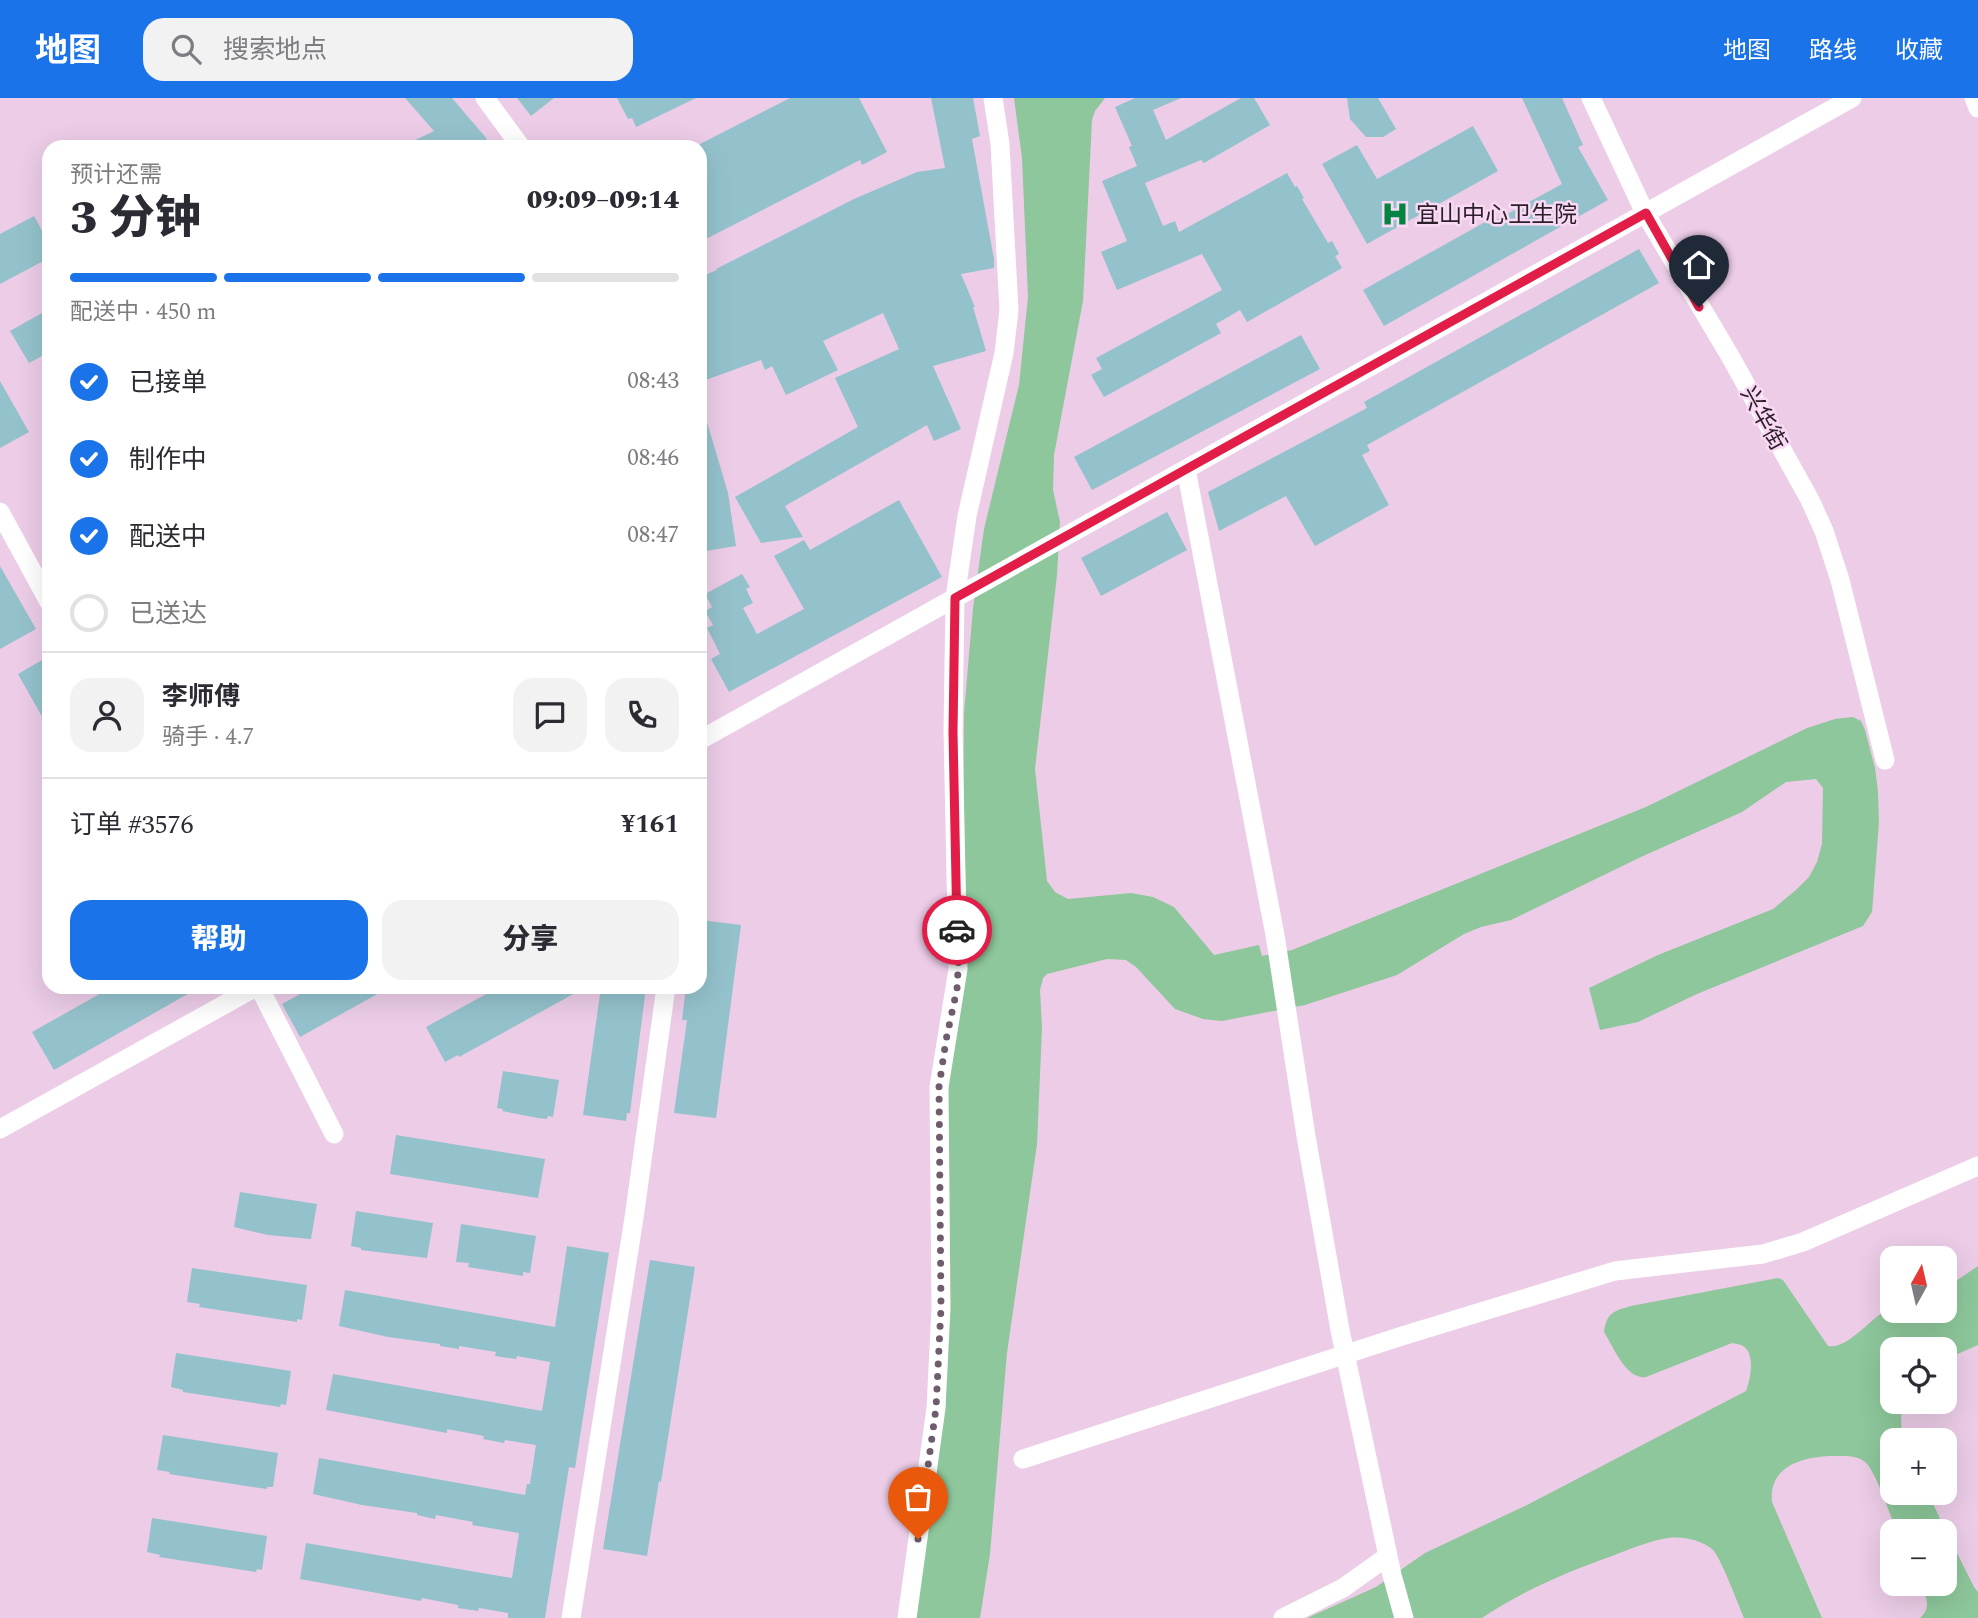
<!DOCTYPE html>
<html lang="zh">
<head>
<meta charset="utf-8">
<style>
  :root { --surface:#fff; --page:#f2f2f3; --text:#2b2b33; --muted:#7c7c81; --line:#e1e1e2; --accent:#1a73e8 }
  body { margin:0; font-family:Spectral,"Noto Sans SC",serif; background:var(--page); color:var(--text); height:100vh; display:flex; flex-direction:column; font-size:26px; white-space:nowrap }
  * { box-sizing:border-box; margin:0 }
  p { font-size:23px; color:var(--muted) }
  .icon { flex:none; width:38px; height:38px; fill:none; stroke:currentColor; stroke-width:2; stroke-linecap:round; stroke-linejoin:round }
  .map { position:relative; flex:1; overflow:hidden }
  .details { position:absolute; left:42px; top:42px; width:665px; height:854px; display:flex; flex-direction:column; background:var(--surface); border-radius:21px; box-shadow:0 7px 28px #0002 }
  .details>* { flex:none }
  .needle { width:46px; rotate:8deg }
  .controls { position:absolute; left:1880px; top:1148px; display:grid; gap:14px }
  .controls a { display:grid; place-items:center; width:77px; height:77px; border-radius:14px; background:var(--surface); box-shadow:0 7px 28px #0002; font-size:35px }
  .pin { position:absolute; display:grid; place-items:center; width:60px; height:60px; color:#fff; margin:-72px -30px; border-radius:50% 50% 50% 0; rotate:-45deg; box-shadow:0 0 7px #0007 }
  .pin .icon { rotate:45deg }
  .courier { position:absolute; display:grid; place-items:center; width:70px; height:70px; margin:-35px; border:5px solid #e11d48; border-radius:50%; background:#fff; color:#222; box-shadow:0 2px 9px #0007 }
  .summary em { font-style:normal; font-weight:800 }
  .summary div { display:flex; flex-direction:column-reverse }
  .summary { display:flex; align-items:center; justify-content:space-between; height:119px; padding:0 28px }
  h1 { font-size:46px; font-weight:800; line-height:52px }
  .bar { display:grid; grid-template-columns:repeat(4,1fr); gap:10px 7px; align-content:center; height:84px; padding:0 28px }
  .bar i { height:9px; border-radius:5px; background:var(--line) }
  .bar .on { background:var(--accent) }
  .bar p { grid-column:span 4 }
  .line { display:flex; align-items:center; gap:18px; padding:0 28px; border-top:2px solid var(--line) }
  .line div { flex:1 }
  .round { display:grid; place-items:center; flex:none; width:74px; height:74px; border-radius:21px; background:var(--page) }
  ol { padding:0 28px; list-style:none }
  li { display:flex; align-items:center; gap:21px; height:77px }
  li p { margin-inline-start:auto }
  li .icon { padding:7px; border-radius:50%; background:var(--accent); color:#fff; stroke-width:4 }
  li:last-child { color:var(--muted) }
  li i { width:38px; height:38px; border:4px solid var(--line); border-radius:50% }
  .primary-button { display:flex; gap:14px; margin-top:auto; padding:14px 28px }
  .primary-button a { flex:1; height:80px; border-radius:21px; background:var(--accent); color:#fff; font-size:28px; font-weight:800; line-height:80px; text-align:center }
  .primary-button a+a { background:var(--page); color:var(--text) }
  header { display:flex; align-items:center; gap:42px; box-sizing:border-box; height:98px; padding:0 35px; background:var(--accent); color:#fff }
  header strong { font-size:33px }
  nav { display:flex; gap:38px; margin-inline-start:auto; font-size:24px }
  .search { width:490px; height:63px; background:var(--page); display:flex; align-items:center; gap:18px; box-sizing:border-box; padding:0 24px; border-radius:21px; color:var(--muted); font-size:26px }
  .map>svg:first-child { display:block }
</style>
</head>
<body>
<header>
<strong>地图</strong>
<div class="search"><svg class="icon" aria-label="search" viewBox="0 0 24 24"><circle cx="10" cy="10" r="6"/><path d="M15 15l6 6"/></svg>搜索地点</div>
<nav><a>地图</a><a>路线</a><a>收藏</a></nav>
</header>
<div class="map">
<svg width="1978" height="1520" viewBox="0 0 1978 1520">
  <rect width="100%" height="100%" fill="#eccce7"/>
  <!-- water -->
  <path fill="#8ec79b" d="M1014 0H1105L1095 13 1092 22 1083 203 1054 357 1053 392 1060 424 1057 477 1035 671 1047 783 1055 794 1068 801 1131 795 1153 799 1174 809 1214 857 1259 847 1262 858 1292 852 1646 709 1807 630 1835 621 1853 619 1861 623 1865 632 1875 670 1878 694 1879 724 1872 814 1863 828 1697 896 1638 924 1600 932 1589 890 1658 857 1773 811 1796 792 1809 779 1817 764 1822 746 1823 690 1816 681 1786 684 1742 714 1643 758 1511 822 1481 829 1464 836 1397 877 1305 907 1222 923 1203 921 1175 911 1136 869 1126 862 1107 861 1047 876 1043 880 1040 892 1042 930 1037 1046 1007 1255 990 1456 980 1520H916L946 1288 949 1068 946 1025 963 777 964 615 973 510 984 431 1019 287 1028 199 1022 60Z
    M1978 1168V1247L1944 1262V1251H1892V1304H1904L1901 1319 1902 1342H1892V1395H1928L1943 1427 1928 1433H1897C1890 1418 1876 1373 1865 1364 1858 1358 1848 1358 1839 1358 1809 1357 1768 1365 1772 1404L1822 1520H1744C1738 1506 1721 1460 1713 1452 1702 1442 1682 1438 1668 1440 1649 1443 1630 1451 1612 1458 1567 1474 1522 1493 1482 1520H1307L1376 1489 1425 1455 1529 1406 1746 1293C1750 1283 1756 1256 1743 1248 1740 1246 1736 1246 1732 1245L1646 1279C1626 1282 1613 1248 1604 1234 1607 1214 1614 1213 1631 1208L1778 1180 1783 1182 1828 1248C1849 1252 1872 1217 1892 1209V1213H1944V1191Z
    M1956 1453 1974 1489 1978 1494V1520H1920C1932 1509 1926 1499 1921 1486H1944V1457Z"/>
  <!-- building -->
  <path fill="#94c2cc" d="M405 0H452L487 41 478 49H401L434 33Z
    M517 0H554L531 18Z
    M617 0H696L636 29 632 20 628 21Z
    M790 0H859L887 54 862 67 860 62 700 144V46Z
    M931 0H973L980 38 972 41 994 161V170L961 176 975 209H973L986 253 933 268 961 331 934 343 927 327 785 408 803 439 761 445 735 399 858 329 835 280 899 251 883 215 823 243 838 272 786 297 772 268 765 272 761 262 700 284V179L717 172 716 171 854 101 917 74 945 70Z
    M1135 0H1181L1153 12 1166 42 1241 0H1254L1270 27 1204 65 1201 62 1145 85 1163 128 1175 123 1179 134 1287 75 1295 89 1297 88 1304 100 1302 101 1328 145 1332 143 1339 156 1335 158 1342 170 1247 224 1240 212 1216 226 1221 235 1104 299 1091 277 1102 271 1096 260 1222 192 1202 156 1117 192 1101 154 1127 143 1102 83 1137 68 1129 49 1132 48 1115 9Z
    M1347 0H1378L1396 31 1383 39H1366L1350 21Z
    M1522 0H1562L1583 47 1578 49 1608 102 1384 228 1363 192 1487 123 1489 126 1562 86Z
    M1473 28 1498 73 1367 146 1322 66 1357 47 1377 81Z
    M34 118 49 145V160L0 186V136Z
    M1639 151 1659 185 1367 347 1370 353 1362 357 1389 407 1315 448 1286 398 1219 433 1208 394 1367 310 1364 304Z
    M49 211V254L29 265 10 233Z
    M1301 237 1320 271 1092 392 1074 359Z
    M0 283 29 334 0 350Z
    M704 314 728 395 736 448 700 454V315Z
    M899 402 942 479 729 594 711 561 720 556 707 530 713 527 705 513 712 509 705 496 742 476 750 489 746 491 753 505 743 510 757 536 804 511 774 458 804 442 810 452Z
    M1167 414 1187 452 1101 498 1081 460Z
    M0 468 36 531 0 551Z
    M49 558V631L18 576Z
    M700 822 741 827 716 1020 674 1015 687 922H682L686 889H700Z
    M112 889H200L54 972 32 934Z
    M313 889H390L300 939 282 906Z
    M499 889H586L459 959 458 957 445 964 426 929Z
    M601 889H646L630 1015H627L626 1023 583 1017Z
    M503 973 559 982 553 1019 548 1018 547 1021 538 1020 502 1013 503 1011 497 1010Z
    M396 1037 545 1061 538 1100 390 1076Z
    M240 1094 317 1106 311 1141 268 1137 234 1129Z
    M356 1113 433 1125 427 1160 361 1152V1150L351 1148Z
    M461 1126 536 1138 530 1175 523 1174V1178L468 1169 469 1165 456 1164Z
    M567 1148 609 1155 575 1370 569 1369 545 1520H508V1515L479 1510 478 1513 458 1510V1507L422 1500 421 1503 300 1481 306 1445 512 1480 519 1435 472 1427 473 1424 436 1417 435 1421 417 1417V1415L362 1407 313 1396 319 1360 525 1397 527 1386H530L536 1347 505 1342 504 1345 483 1341 484 1338 447 1331V1335L326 1312 333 1276 542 1313 550 1264 517 1258 516 1261 495 1258 496 1254 459 1248V1251L440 1248V1246L388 1239 339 1228 345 1192 555 1229Z
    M650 1162 695 1169 661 1384 659 1383 647 1458 603 1451Z
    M192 1170 307 1187 302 1222 297 1221V1224L199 1209 200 1206 187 1204Z
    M176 1255 291 1273 286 1307 281 1306 280 1309 183 1294V1292L171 1289Z
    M163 1337 278 1355 273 1389H267V1391L246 1388 169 1376 170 1374 157 1372Z
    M152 1420 267 1438 262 1472 257 1471 256 1474 159 1459 160 1457 147 1454Z"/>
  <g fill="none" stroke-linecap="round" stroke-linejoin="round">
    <!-- minor -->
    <path stroke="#fff" stroke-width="19" d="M485 0 521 49
      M1591 0 1645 115 1730 258 1810 402 1824 433 1840 482 1885 662
      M1974 0 1978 10
      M1186 371 1275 837 1306 1038 1340 1232 1392 1477 1404 1520
      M0 414 49 504
      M700 642 1852 0
      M259 889 334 1036
      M0 1031 256 889
      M1023 1361 1402 1238 1615 1173 1763 1156 1803 1144 1978 1068
      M571 1520 634 1120 666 889
      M907 1520 936 1310 941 1210 939 989 958 871 953 633 955 500 967 418 1004 255 1009 212 1000 46 993 0
      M1283 1520 1343 1490 1388 1458"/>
  </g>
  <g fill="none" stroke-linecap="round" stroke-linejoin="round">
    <!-- done -->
    <path stroke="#6f5c6c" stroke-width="7" stroke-dasharray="0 12.6" d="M918 1441 936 1310 941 1210 939 989 946 942 957 891 959 854 957 832"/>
    <!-- route -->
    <path stroke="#e11d48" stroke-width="9" d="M957 832 953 634 955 500 1646 115 1699 209"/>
  </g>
  <!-- icons -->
  <defs>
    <g id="hospital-bare" transform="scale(2.1)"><path d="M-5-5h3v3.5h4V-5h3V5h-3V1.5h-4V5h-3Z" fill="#028540" stroke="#f9d9f4" stroke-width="2.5" paint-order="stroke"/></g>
  </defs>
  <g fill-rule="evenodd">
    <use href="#hospital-bare" x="1395" y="116"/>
  </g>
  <g text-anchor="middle" stroke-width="5" stroke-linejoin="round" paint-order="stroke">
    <!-- poi labels -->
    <g font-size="23" fill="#2b202a" stroke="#f9d9f4" text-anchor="start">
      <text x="1416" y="124">宜山中心卫生院</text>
    </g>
    <!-- street labels -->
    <g font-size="23" fill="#2b202a" stroke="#f9d9f4">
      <text transform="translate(1764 320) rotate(61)" y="8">兴华街</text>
    </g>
  </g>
</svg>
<div class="controls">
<a><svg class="needle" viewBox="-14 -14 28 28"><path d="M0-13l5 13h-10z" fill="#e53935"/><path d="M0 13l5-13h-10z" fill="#7c7c81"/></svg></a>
<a><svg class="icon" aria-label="locate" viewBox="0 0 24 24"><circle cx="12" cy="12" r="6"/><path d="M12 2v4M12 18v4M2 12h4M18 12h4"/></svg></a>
<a>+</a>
<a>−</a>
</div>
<div class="pin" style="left:918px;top:1441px;background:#ea580c"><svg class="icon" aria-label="bag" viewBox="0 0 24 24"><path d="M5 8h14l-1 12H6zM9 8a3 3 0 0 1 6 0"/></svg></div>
<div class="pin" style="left:1699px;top:209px;background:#1f2937"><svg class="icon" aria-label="home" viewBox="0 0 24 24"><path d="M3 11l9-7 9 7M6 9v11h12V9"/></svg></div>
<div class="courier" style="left:957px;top:832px"><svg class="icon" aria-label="car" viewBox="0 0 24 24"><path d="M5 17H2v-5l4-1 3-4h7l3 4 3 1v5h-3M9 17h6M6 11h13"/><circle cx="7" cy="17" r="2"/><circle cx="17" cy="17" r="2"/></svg></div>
<section class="details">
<div class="summary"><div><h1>3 分钟</h1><p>预计还需</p></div><em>09:09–09:14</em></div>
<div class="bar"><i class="on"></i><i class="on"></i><i class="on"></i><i></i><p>配送中 · 450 m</p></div>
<ol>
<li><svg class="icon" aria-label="check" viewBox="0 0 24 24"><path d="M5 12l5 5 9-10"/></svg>已接单<p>08:43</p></li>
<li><svg class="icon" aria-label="check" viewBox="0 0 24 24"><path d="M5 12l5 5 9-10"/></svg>制作中<p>08:46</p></li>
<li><svg class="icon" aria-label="check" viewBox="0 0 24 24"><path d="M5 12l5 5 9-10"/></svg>配送中<p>08:47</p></li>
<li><i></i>已送达</li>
</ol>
<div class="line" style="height:126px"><a class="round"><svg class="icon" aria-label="person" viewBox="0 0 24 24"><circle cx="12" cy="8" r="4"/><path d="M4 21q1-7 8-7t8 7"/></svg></a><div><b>李师傅</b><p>骑手 · 4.7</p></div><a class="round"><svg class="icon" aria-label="chat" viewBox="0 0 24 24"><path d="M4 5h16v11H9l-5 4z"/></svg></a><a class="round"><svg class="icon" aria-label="phone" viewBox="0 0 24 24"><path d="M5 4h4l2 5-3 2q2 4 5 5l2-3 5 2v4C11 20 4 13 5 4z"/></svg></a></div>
<div class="line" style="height:91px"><div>订单 #3576</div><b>¥161</b></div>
<div class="primary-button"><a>帮助</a><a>分享</a></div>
</section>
</div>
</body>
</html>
